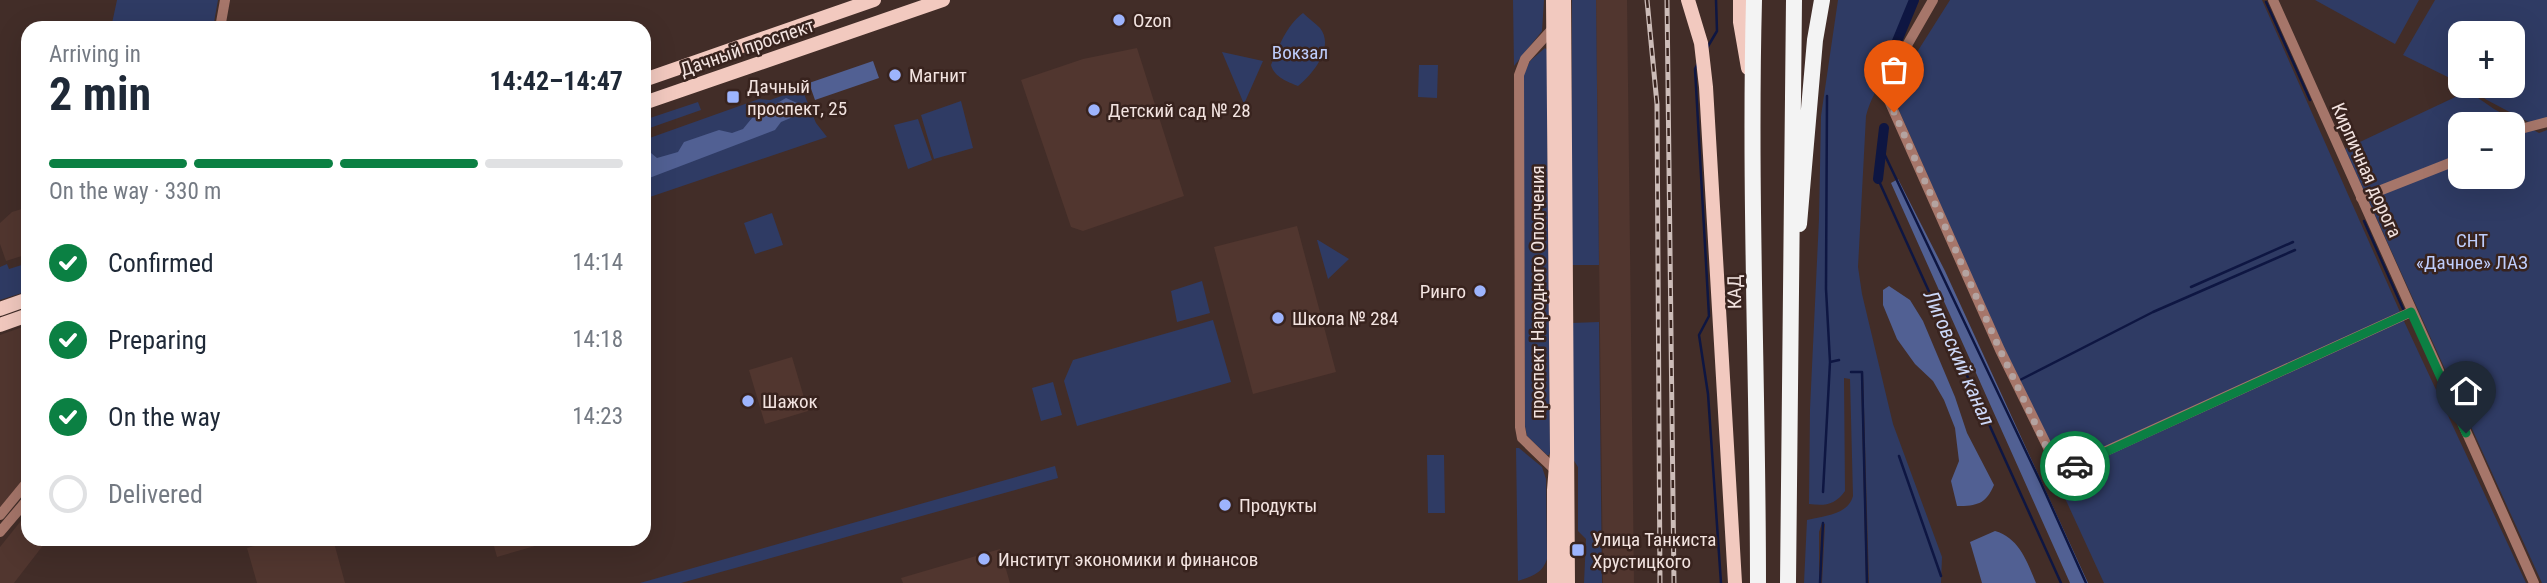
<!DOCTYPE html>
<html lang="en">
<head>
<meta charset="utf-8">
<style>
  :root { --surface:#fff; --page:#f2f2f3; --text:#1f2937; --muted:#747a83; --line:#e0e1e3; --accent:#0b8043 }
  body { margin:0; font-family:"Roboto Condensed",sans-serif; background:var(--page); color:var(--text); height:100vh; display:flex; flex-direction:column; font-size:26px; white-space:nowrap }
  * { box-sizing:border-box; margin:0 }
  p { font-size:23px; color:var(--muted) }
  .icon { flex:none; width:38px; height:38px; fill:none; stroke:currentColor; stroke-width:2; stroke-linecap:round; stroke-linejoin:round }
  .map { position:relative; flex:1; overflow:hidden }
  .panel { position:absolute; left:21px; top:21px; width:630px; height:525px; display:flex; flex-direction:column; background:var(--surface); border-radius:21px; box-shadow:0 7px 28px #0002 }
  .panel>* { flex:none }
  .controls { position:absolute; left:2448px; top:21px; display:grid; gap:14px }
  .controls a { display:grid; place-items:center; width:77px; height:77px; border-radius:14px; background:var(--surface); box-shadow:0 7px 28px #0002; font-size:35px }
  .pin { position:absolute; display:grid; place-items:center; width:60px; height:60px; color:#fff; margin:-72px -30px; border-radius:50% 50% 50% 0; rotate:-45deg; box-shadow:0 0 7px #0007 }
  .pin .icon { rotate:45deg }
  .courier { position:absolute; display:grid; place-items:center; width:70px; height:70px; margin:-35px; border:5px solid #0b8043; border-radius:50%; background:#fff; color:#222; box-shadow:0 2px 9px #0007 }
  .head em { font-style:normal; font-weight:700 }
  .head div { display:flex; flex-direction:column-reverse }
  .head { display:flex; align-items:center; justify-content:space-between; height:119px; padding:0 28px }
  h1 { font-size:46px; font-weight:700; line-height:52px }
  .bar { display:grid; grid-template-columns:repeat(4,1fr); gap:10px 7px; align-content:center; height:84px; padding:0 28px }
  .bar i { height:9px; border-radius:5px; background:var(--line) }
  .bar .on { background:var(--accent) }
  .bar p { grid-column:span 4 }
  ol { padding:0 28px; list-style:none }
  li { display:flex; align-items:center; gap:21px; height:77px }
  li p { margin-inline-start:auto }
  li .icon { padding:7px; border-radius:50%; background:var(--accent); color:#fff; stroke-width:4 }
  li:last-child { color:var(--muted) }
  li i { width:38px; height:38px; border:4px solid var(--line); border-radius:50% }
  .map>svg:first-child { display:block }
</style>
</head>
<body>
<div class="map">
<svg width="2547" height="583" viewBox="0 0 2547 583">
  <rect width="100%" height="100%" fill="#422d28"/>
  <!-- built -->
  <path fill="#51362f" d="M1596 0H1627L1634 583H1603Z
    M1137 48 1184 196 1083 231 1071 227 1021 80 1083 59Z
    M28 207V254L6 261 0 244V223L12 212Z
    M1297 226 1336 372 1253 394 1214 247Z
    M28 325V476L0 510V335Z
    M792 357 808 411 765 424 749 370Z
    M28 512V539H48L14 583H0V547Z
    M278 539H333L345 583H257L247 548Z
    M492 539H559L497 557Z
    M1000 549 1010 583H903L901 578Z"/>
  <!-- green -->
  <path fill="#2f3b64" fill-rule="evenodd" d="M117 0H218L213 28H111Z
    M1513 0H1544L1542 31 1514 66Z
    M1572 0H1596L1599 265H1571Z
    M1838 0H1910C1898 24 1893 49 1884 74 1878 89 1870 99 1866 116L1858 267 1862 294 1893 424 1942 557 1941 583H1869L1863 372H1855L1861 373 1866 583H1822L1825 524 1822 523 1819 532V583H1804L1807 520C1823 516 1848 515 1853 496L1850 379 1844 378 1845 491C1835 505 1825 506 1809 504L1810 409 1819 219 1821 116Z
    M1950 0H2262L2400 312 2060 468 2003 347 1894 99 1895 87Z
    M2315 0H2419L2395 44Z
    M2435 0H2547V122L2536 126 2487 100 2466 86H2513V33H2460V83L2403 55Z
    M1303 13C1308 18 1315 23 1320 28 1335 47 1313 74 1298 86 1288 82 1274 77 1271 65 1279 46 1286 26 1303 13Z
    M1545 48 1547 50 1550 452 1549 455H1547L1527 436 1525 426 1523 76 1530 61Z
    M1222 52 1263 61 1244 104Z
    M1419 65H1438L1437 98 1418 97Z
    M802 89 816 123 827 137 644 199V140L759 99 770 100Z
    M2468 91 2494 109 2539 133 2547 130V583H2542L2345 149ZM2460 124H2513V177H2460Z
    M961 101 973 148 934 159 921 115Z
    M698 102 701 110 644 130V120Z
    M918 119 932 160 908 169 894 125Z
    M772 213 783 245 755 254 744 223Z
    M1318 240 1349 259 1328 279 1317 240Z
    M28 263V291L0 300V267L7 264 9 269Z
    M1202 281 1210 313 1177 322 1171 291Z
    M2403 319 2526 583H2104L2058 483 2062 476Z
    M1213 320 1231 382 1077 426 1064 381 1073 360Z
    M1599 322 1602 583H1584L1586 539 1578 531V467L1571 456V323Z
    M1053 382 1062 415 1041 421 1032 388Z
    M1516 448H1519L1542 467 1546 479 1547 559C1542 574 1532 576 1518 581Z
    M1427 455H1444L1445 513H1428Z
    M1055 466 1058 478 681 583H640Z"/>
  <!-- forest -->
  <path fill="#516093" d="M873 61 879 78 815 100 809 83Z
    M786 98 797 103 800 114 781 122 775 130 644 180V156L651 153 657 158 678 152 684 142 719 130 732 133 743 129 752 118Z
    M1898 179 1945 271 2088 583H2070L1891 183Z
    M1889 286 1910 300 1923 321 1955 397 1967 433 1994 485C1986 504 1977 506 1957 506L1951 481 1959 461 1955 428 1944 400 1933 381 1915 364 1897 339 1883 305V290Z
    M1995 531C2019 538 2027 561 2036 583H1982L1970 542Z"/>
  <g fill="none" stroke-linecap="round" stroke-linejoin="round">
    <!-- stream -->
    <path stroke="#0e1642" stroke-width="2.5" d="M2266 2 2310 100
      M1707 48 1717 31 1716 0
      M1698 63 1695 69 1709 316 1699 335 1708 394 1721 583
      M1882 149 2041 483 2086 583
      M1878 179 2061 583
      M2364 221 2404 311
      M2191 287 2293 242
      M1830 362 1839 360
      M1851 372H1862L1867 583
      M2020 380 2153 312 2295 250
      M1899 456 1941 576
      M1823 492 1830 362 1826 289 1827 96
      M1820 583 1823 523"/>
    <!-- canal -->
    <path stroke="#0e1642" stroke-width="10" d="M1893 51 1914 0
      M1878 179 1884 128"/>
    <!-- minor -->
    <path stroke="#a6766a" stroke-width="10" d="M1933 0 1883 87 2000 350 2060 472 2411 312
      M2273 0 2534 583
      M1554 27 1525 59 1519 75 1520 427 1522 438 1555 470
      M220 28 225 0
      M2513 131 2547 122
      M2361 198 2460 159
      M0 515 28 481
      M0 532 28 499"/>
    <!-- major -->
    <path stroke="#f2c9bf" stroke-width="14" d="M1553 0 1557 453 1554 490V583
      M1564 0 1568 583
      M1688 0 1701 43 1706 87 1735 583
      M1740 0V22L1748 68
      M644 80 874 0
      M644 103 943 0
      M0 309 28 299
      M0 325 28 315"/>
    <!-- highway -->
    <path stroke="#f3f3f3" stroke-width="16" d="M1754 0C1749 194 1758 389 1758 583
      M1799 224 1815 40 1822 0
      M1788 583 1794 0"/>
    <!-- rail casing -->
    <g stroke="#ccbcb8" stroke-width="5">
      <path id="rail" d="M1647 0 1657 104 1660 583
        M1667 0 1674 583"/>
    </g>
    <!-- rail -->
    <use href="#rail" stroke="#38231e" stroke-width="2.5" stroke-dasharray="8" stroke-linecap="butt"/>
  </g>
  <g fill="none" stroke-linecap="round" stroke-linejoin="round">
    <!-- done -->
    <path stroke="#b4a3a0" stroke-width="7" stroke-dasharray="0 12.6" d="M1894 112 2000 350 2056 467 2060 472 2075 466"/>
    <!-- route -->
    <path stroke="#0b8043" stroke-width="9" d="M2075 466 2411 312 2466 433"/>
  </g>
  <!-- markers -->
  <g fill="#9db4fd" stroke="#38231e" stroke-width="2.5">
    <circle cx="1119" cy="20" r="7"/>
    <circle cx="895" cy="75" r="7"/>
    <rect x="726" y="90" width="14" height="14" rx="3.5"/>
    <circle cx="1094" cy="110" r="7"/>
    <circle cx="1480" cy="291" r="7"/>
    <circle cx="1278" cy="318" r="7"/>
    <circle cx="748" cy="401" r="7"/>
    <circle cx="1225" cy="505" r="7"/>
    <rect x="1571" y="543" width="14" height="14" rx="3.5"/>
    <circle cx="984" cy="559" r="7"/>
  </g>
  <g text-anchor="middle" stroke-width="5" stroke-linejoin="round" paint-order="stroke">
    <!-- poi labels -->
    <g font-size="19" fill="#f2e3e0" stroke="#38231e" text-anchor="start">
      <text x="1133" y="27">Ozon</text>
      <text x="909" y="82">Магнит</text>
      <text x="747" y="93">Дачный<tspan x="747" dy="22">проспект, 25</tspan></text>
      <text x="1108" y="117">Детский сад № 28</text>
      <text x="1466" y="298" text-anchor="end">Ринго</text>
      <text x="1292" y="325">Школа № 284</text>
      <text x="762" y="408">Шажок</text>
      <text x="1239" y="512">Продукты</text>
      <text x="1592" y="546">Улица Танкиста<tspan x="1592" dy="22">Хрустицкого</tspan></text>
      <text x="998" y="566">Институт экономики и финансов</text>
    </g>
    <!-- street labels -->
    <g font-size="19" fill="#f2e3e0" stroke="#38231e">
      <text transform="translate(747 47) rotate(-19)" y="7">Дачный проспект</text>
      <text transform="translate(2367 170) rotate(66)" y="7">Кирпичная дорога</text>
      <text transform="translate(1537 292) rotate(-90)" y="7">проспект Народного Ополчения</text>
      <text transform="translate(1734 292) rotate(-91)" y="7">КАД</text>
    </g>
    <!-- park labels -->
    <g font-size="19" fill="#becdfc" stroke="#38231e">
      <text x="1300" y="59">Вокзал</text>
      <text x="2472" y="247">СНТ<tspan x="2472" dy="22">«Дачное» ЛАЗ</tspan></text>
    </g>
    <!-- water labels -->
    <g font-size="21" font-style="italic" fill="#ccd7f7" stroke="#38231e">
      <text transform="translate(1959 358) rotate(66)" y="7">Лиговский канал</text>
    </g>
  </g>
</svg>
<div class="controls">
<a>+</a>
<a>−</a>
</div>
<div class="pin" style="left:1894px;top:112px;background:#ea580c"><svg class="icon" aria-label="bag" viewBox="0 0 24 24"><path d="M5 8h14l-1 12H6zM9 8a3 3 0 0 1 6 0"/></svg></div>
<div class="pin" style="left:2466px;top:433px;background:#1f2937"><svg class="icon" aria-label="home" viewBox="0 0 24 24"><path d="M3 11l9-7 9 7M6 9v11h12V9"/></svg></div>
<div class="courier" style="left:2075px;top:466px"><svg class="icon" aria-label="car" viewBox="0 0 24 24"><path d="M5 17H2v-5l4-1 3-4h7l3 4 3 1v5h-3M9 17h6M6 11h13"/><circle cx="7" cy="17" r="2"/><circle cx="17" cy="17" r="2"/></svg></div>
<section class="panel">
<div class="head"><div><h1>2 min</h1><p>Arriving in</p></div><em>14:42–14:47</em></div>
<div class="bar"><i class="on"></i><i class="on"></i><i class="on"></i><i></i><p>On the way · 330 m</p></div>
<ol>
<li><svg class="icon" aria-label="check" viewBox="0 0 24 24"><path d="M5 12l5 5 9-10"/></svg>Confirmed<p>14:14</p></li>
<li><svg class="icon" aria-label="check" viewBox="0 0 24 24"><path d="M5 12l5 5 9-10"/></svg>Preparing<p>14:18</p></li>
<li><svg class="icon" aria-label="check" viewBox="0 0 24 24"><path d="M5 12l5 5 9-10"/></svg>On the way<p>14:23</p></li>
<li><i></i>Delivered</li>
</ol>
</section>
</div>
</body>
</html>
